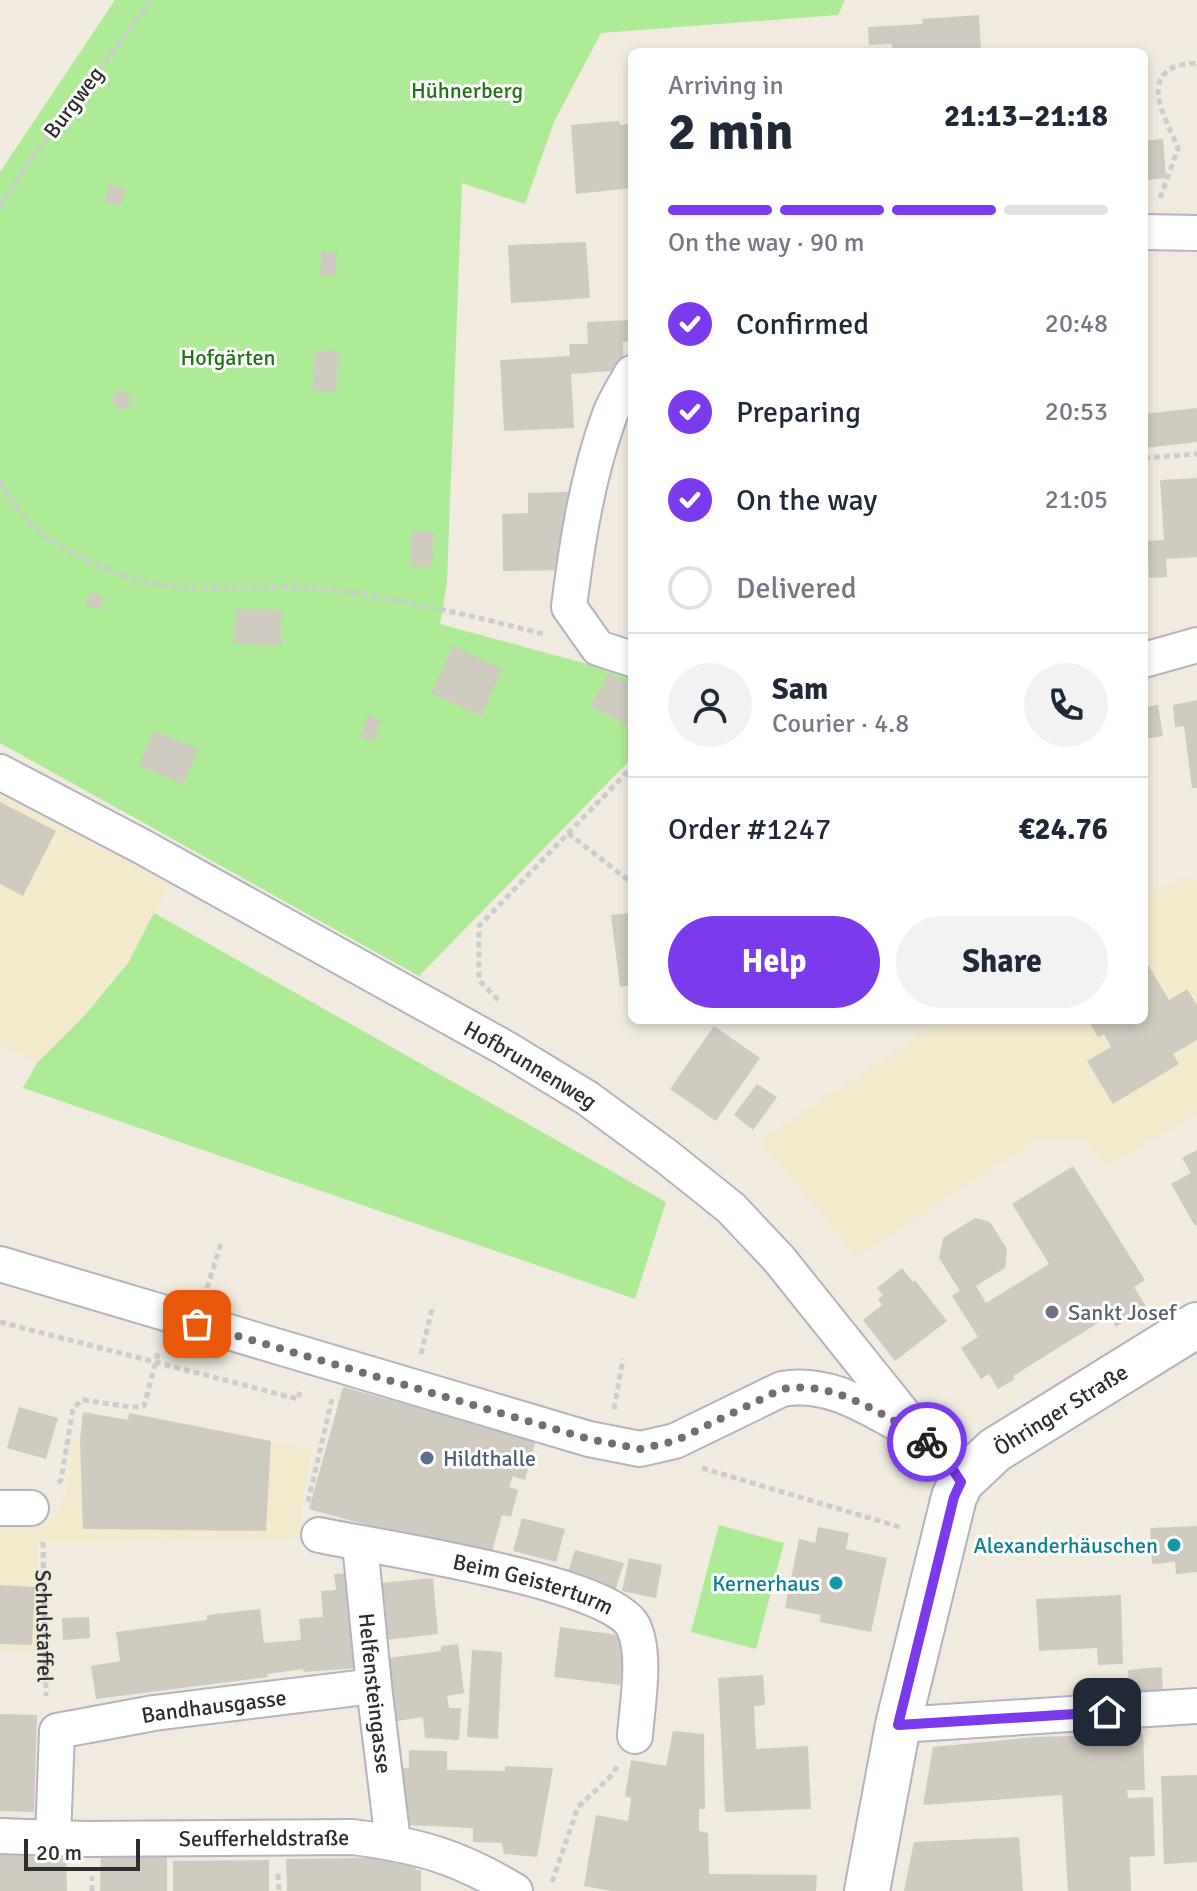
<!DOCTYPE html>
<html lang="en">
<head>
<meta charset="utf-8">
<style>
  :root { --surface:#fff; --page:#f2f2f3; --text:#1f2937; --muted:#747a83; --line:#e0e1e3; --accent:#7c3aed }
  body { margin:0; font-family:Signika,sans-serif; background:var(--page); color:var(--text); height:100vh; display:flex; flex-direction:column; font-size:30px; white-space:nowrap }
  * { box-sizing:border-box; margin:0 }
  p { font-size:26px; color:var(--muted) }
  .icon { flex:none; width:44px; height:44px; fill:none; stroke:currentColor; stroke-width:2; stroke-linecap:round; stroke-linejoin:round }
  .map { position:relative; flex:1; overflow:hidden }
  .sheet { position:absolute; left:628px; top:48px; width:520px; height:976px; display:flex; flex-direction:column; background:var(--surface); border-radius:12px; box-shadow:0 4px 12px #0003 }
  .sheet>* { flex:none }
  .scale { position:absolute; left:24px; bottom:20px; width:116px; box-sizing:border-box; padding-left:8px; border:4px solid #2e2e2e; border-top:0; font-size:22px; line-height:28px; white-space:nowrap; color:#2e2e2e; -webkit-text-stroke:6px #fff; paint-order:stroke }
  .pin { position:absolute; display:grid; place-items:center; width:68px; height:68px; color:#fff; margin:-34px; border-radius:16px; box-shadow:0 4px 12px #0006 }
  .courier { position:absolute; display:grid; place-items:center; width:80px; height:80px; margin:-40px; border:6px solid #7c3aed; border-radius:50%; background:#fff; color:#222; box-shadow:0 2px 10px #0007 }
  .head em { font-style:normal; font-weight:700 }
  .head div { display:flex; flex-direction:column-reverse }
  .head { display:flex; align-items:center; justify-content:space-between; height:136px; padding:0 40px }
  h1 { font-size:52px; font-weight:700; line-height:60px }
  .bar { display:grid; grid-template-columns:repeat(4,1fr); gap:12px 8px; align-content:center; height:96px; padding:0 40px }
  .bar i { height:10px; border-radius:6px; background:var(--line) }
  .bar .selected { background:var(--accent) }
  .bar p { grid-column:span 4 }
  .line { display:flex; align-items:center; gap:20px; padding:0 40px; border-top:2px solid var(--line) }
  .line div { flex:1 }
  .round { display:grid; place-items:center; flex:none; width:84px; height:84px; border-radius:42px; background:var(--page) }
  ol { padding:0 40px; list-style:none }
  li { display:flex; align-items:center; gap:24px; height:88px }
  li p { margin-inline-start:auto }
  li .icon { padding:8px; border-radius:50%; background:var(--accent); color:#fff; stroke-width:4 }
  li:last-child { color:var(--muted) }
  li i { width:44px; height:44px; border:4px solid var(--line); border-radius:50% }
  .action { display:flex; gap:16px; margin-top:auto; padding:16px 40px }
  .action a { flex:1; height:92px; border-radius:48px; background:var(--accent); color:#fff; font-size:32px; font-weight:700; line-height:92px; text-align:center }
  .action a+a { background:var(--page); color:var(--text) }
  .map>svg:first-child { display:block }
</style>
</head>
<body>
<div class="map">
<svg width="1197" height="1891" viewBox="0 0 1197 1891">
  <rect width="100%" height="100%" fill="#f0eadf"/>
  <!-- education -->
  <path fill="#f3eace" d="M0 795 171 881 128 963 84 1016 37 1063 0 1045Z
    M1184 877 1197 881V1115L1107 1166 1083 1141 1037 1140 857 1257 759 1140 943 1020H1144V896Z
    M83 1412 128 1420 129 1413 241 1433 312 1450 302 1508V1534L281 1541 37 1543V1651L0 1650V1528H24L53 1518 66 1492 73 1439H80Z"/>
  <!-- green -->
  <path fill="#adeb97" d="M115 0H845L838 15 601 33 554 122 525 204 462 183 447 583 440 624 632 676V758L419 976 0 743V172Z
    M154 913 666 1202 635 1299 23 1088 37 1063 84 1016 128 963Z
    M719 1525 784 1543 756 1649 691 1632Z"/>
  <!-- building -->
  <path fill="#cfcbc0" d="M979 15 981 52H893L892 44 869 45 868 27 923 24 922 19Z
    M618 121 621 125 632 124V188L576 194 571 125Z
    M1163 139 1166 178 1144 180V141Z
    M108 184 126 189 121 206 104 201Z
    M586 242 590 298 511 303 508 245Z
    M321 251H337L335 276 320 275Z
    M632 320V341L623 342 624 370 571 374 574 428 504 431 500 360 570 356 569 344H588L587 322Z
    M315 350 339 352 336 392 312 390Z
    M122 389 134 400 122 411 110 400Z
    M1197 408V442L1144 448V414Z
    M1197 478V557L1166 559 1167 577 1149 578 1147 541 1164 540 1160 480Z
    M570 492 572 570 503 571 502 514 528 513V493Z
    M412 531 434 532 432 567 410 566Z
    M88 593 103 595 101 609 86 607Z
    M235 609 282 610 281 645 234 644Z
    M453 646 502 669 481 716 431 693Z
    M609 673 632 686V714L626 725 590 706Z
    M1197 700V788H1192L1184 726 1175 727 1173 705Z
    M1158 705 1163 736 1144 739V707Z
    M368 715 381 720 373 742 360 737Z
    M154 731 198 749 184 784 139 766Z
    M0 802 56 831 23 896 0 884Z
    M632 913V985L620 987 611 915Z
    M1144 958 1169 1000 1187 989 1197 1005V1040L1173 1054 1179 1064 1113 1104 1087 1061 1111 1047 1104 1034 1098 1037 1088 1020H1144Z
    M714 1026 760 1058 716 1121 670 1089Z
    M757 1084 777 1097 753 1130 734 1115Z
    M1197 1150V1225L1195 1226 1171 1184 1191 1173 1182 1158Z
    M1073 1166 1145 1280 1134 1287 1147 1308 1116 1327 1109 1316 1013 1376 1015 1379 998 1389 989 1374 981 1379 961 1348 978 1337 952 1296 960 1291 939 1258 943 1238 975 1218 990 1222 1007 1249 1005 1268 976 1286 986 1303 1049 1264 1012 1204Z
    M902 1268 913 1282 915 1280 947 1321 895 1361 863 1320 882 1305 878 1299 883 1295 877 1288Z
    M343 1387 536 1440 525 1480 513 1476 509 1487 518 1490 511 1517 502 1515 490 1559 309 1509Z
    M19 1407 58 1418 46 1459 7 1448Z
    M83 1412 128 1420 129 1413 271 1441 266 1531 83 1529 80 1440Z
    M522 1518 565 1529 556 1562 513 1551Z
    M1197 1526V1572L1176 1574 1175 1562 1152 1564 1150 1528Z
    M818 1527 849 1533 846 1549 887 1558 871 1632 820 1622 821 1615 785 1608 799 1539 815 1543Z
    M575 1550 624 1563 615 1591 566 1578Z
    M629 1558 662 1565 656 1598 622 1591Z
    M350 1573 357 1668 304 1672 303 1669 267 1674 268 1677 96 1699 91 1666 120 1661 116 1632 207 1620V1615L260 1609 264 1643 301 1640 299 1619 323 1617 321 1591 336 1590 334 1574Z
    M433 1578 438 1634 386 1640 380 1583Z
    M0 1585 35 1587 32 1645 0 1644Z
    M1121 1595 1123 1664 1098 1665 1097 1648 1039 1651 1036 1599Z
    M89 1617 90 1638 63 1640 62 1618Z
    M560 1627 626 1636 620 1685 554 1677Z
    M458 1644 464 1693 447 1696 449 1708H461L459 1740 425 1738 423 1717 397 1721 388 1658 441 1651V1646Z
    M472 1650 502 1652 498 1739 467 1737Z
    M1162 1667 1163 1694 1129 1696 1128 1670Z
    M763 1675 765 1705 754 1706 756 1749 808 1746 811 1809 725 1812 718 1678Z
    M0 1714 37 1715 34 1812 0 1811Z
    M673 1731 704 1734 705 1809H699V1831L708 1833 709 1874 817 1875 816 1891H612L584 1886 596 1815 628 1821 631 1798 625 1796 631 1760 666 1766Z
    M1143 1734 1145 1790H1127L1128 1798 1153 1797 1155 1856 1130 1857 1131 1891H1068L1062 1795 923 1805 933 1747 1035 1737Z
    M409 1750 447 1751V1770L505 1771V1766L553 1768 537 1857 504 1854 502 1843 473 1842V1828L407 1825 402 1768H409Z
    M1197 1775V1862L1164 1864 1161 1776Z
    M1019 1837 1023 1891H904L914 1842Z
    M0 1851 66 1853 67 1891H0Z
    M101 1855H167V1891H100Z
    M416 1857V1870H421V1891H287L286 1859Z
    M269 1860V1891H173V1861Z"/>
  <g fill="none" stroke-linecap="round" stroke-linejoin="round">
    <!-- minor casing -->
    <g stroke="#b3b4c2" stroke-width="38">
      <g id="minor">
        <path d="M1144 232 1197 233"/>
        <path d="M632 373C624 387 614 402 609 417 587 478 577 543 569 607L598 648 632 659"/>
        <path d="M1144 660 1197 645"/>
        <path id="s2" d="M0 772 141 846 505 1048 587 1098 666 1156 731 1208 779 1259 920 1435 947 1461 961 1482"/>
        <path d="M0 1264 589 1439 640 1449 675 1441 782 1389C830 1381 866 1407 906 1428"/>
        <path d="M0 1508H31"/>
        <path id="s3" d="M319 1535C375 1547 609 1581 633 1626 647 1653 637 1706 635 1736"/>
        <path id="s4" d="M360 1544 374 1686 393 1842"/>
        <path d="M898 1725 1197 1706"/>
        <path id="s5" d="M0 1836 86 1839 352 1837C418 1845 459 1857 515 1891"/>
        <path id="s6" d="M53 1838 57 1731 154 1713 374 1686"/>
      </g>
    </g>
    <!-- tertiary casing -->
    <g stroke="#b3b4c2" stroke-width="48">
      <g id="tertiary">
        <path id="s7" d="M867 1891 898 1725 954 1497 961 1482 995 1450 1197 1325"/>
      </g>
    </g>
    <!-- path -->
    <g stroke="#cdcdcd" stroke-width="5" stroke-dasharray="6 4" stroke-linecap="butt">
      <path d="M1160 198 1178 149C1171 127 1141 84 1172 68 1178 64 1190 64 1197 63"/>
      <path d="M0 208 25 167 152 0"/>
      <path d="M1144 458 1197 454"/>
      <path d="M0 480C18 517 45 541 82 558 104 567 127 579 151 583 211 594 274 582 334 590 405 600 474 616 543 634"/>
      <path d="M568 833 632 883"/>
      <path d="M498 1000 479 980V926L632 767"/>
      <path d="M207 1288 222 1240"/>
      <path d="M0 1322 298 1399 300 1392"/>
      <path d="M421 1354 433 1305"/>
      <path d="M614 1409 623 1359"/>
      <path d="M702 1468 903 1528"/>
      <path d="M58 1483 61 1480 73 1408 83 1400 131 1407 144 1406 159 1350"/>
      <path d="M308 1502 332 1399"/>
      <path id="s1" d="M43 1542 46 1696"/>
      <path d="M278 1874 279 1891"/>
      <path d="M552 1882 578 1807 612 1775 618 1765"/>
      <path d="M92 1891V1876"/>
    </g>
    <!-- minor -->
    <use href="#minor" stroke="#fff" stroke-width="34"/>
    <!-- tertiary -->
    <use href="#tertiary" stroke="#fff" stroke-width="44"/>
  </g>
  <g fill="none" stroke-linecap="round" stroke-linejoin="round">
    <!-- done -->
    <path stroke="#72706c" stroke-width="8" stroke-dasharray="0 14.4" d="M197 1324 589 1439 640 1449 675 1441 782 1389C833 1380 876 1412 920 1435L927 1442"/>
    <!-- route -->
    <path stroke="#7c3aed" stroke-width="10" d="M927 1442 947 1461 961 1482 954 1497 898 1725 1107 1712"/>
  </g>
  <!-- markers -->
  <circle fill="#6b7280" stroke="#fff" stroke-width="3" cx="1052" cy="1312" r="8"/>
  <circle fill="#5c6f8a" stroke="#fff" stroke-width="3" cx="427" cy="1458" r="8"/>
  <g fill="#0f9aa8" stroke="#fff" stroke-width="3">
    <circle cx="1174" cy="1545" r="8"/>
    <circle cx="836" cy="1583" r="8"/>
  </g>
  <g text-anchor="middle" stroke-width="6" stroke-linejoin="round" paint-order="stroke">
    <!-- park labels -->
    <g font-size="22" fill="#207513" stroke="#fff">
      <text x="467" y="98">Hühnerberg</text>
      <text x="228" y="365">Hofgärten</text>
    </g>
    <!-- street labels -->
    <g font-size="22" fill="#2e2e2e" stroke="#fff">
      <text transform="translate(73 102) rotate(-53)" y="8">Burgweg</text>
      <text dy="8" stroke="none"><textPath href="#s2" startOffset="606">Hofbrunnenweg</textPath></text>
      <text dy="8" stroke="none"><textPath href="#s7" startOffset="544">Öhringer Straße</textPath></text>
      <text dy="8" stroke="none"><textPath href="#s3" startOffset="220">Beim Geisterturm</textPath></text>
      <text dy="8" stroke="none"><textPath href="#s1" startOffset="84">Schulstaffel</textPath></text>
      <text dy="8" stroke="none"><textPath href="#s4" startOffset="150">Helfensteingasse</textPath></text>
      <text dy="8" stroke="none"><textPath href="#s6" startOffset="266">Bandhausgasse</textPath></text>
      <text dy="8" stroke="none"><textPath href="#s5" startOffset="264">Seufferheldstraße</textPath></text>
    </g>
    <!-- worship labels -->
    <g font-size="22" fill="#5b616d" stroke="#fff" text-anchor="start">
      <text x="1068" y="1320">Sankt Josef</text>
    </g>
    <!-- service labels -->
    <g font-size="22" fill="#4e5e75" stroke="#fff" text-anchor="start">
      <text x="443" y="1466">Hildthalle</text>
    </g>
    <!-- culture labels -->
    <g font-size="22" fill="#0d838f" stroke="#fff" text-anchor="end">
      <text x="1158" y="1553">Alexanderhäuschen</text>
      <text x="820" y="1591">Kernerhaus</text>
    </g>
  </g>
</svg>
<div class="scale">20 m</div>
<div class="pin" style="left:197px;top:1324px;background:#ea580c"><svg class="icon" aria-label="bag" viewBox="0 0 24 24"><path d="M5 8h14l-1 12H6zM9 8a3 3 0 0 1 6 0"/></svg></div>
<div class="pin" style="left:1107px;top:1712px;background:#1f2937"><svg class="icon" aria-label="home" viewBox="0 0 24 24"><path d="M3 11l9-7 9 7M6 9v11h12V9"/></svg></div>
<div class="courier" style="left:927px;top:1442px"><svg class="icon" aria-label="bike" viewBox="0 0 24 24"><circle cx="6" cy="16" r="4"/><circle cx="18" cy="16" r="4"/><path d="M6 16l4-8h5l3 8M10 8l3 8H6M13 5h3"/></svg></div>
<section class="sheet">
<div class="head"><div><h1>2 min</h1><p>Arriving in</p></div><em>21:13–21:18</em></div>
<div class="bar"><i class="selected"></i><i class="selected"></i><i class="selected"></i><i></i><p>On the way · 90 m</p></div>
<ol>
<li><svg class="icon" aria-label="check" viewBox="0 0 24 24"><path d="M5 12l5 5 9-10"/></svg>Confirmed<p>20:48</p></li>
<li><svg class="icon" aria-label="check" viewBox="0 0 24 24"><path d="M5 12l5 5 9-10"/></svg>Preparing<p>20:53</p></li>
<li><svg class="icon" aria-label="check" viewBox="0 0 24 24"><path d="M5 12l5 5 9-10"/></svg>On the way<p>21:05</p></li>
<li><i></i>Delivered</li>
</ol>
<div class="line" style="height:144px"><a class="round"><svg class="icon" aria-label="person" viewBox="0 0 24 24"><circle cx="12" cy="8" r="4"/><path d="M4 21q1-7 8-7t8 7"/></svg></a><div><b>Sam</b><p>Courier · 4.8</p></div><a class="round"><svg class="icon" aria-label="phone" viewBox="0 0 24 24"><path d="M5 4h4l2 5-3 2q2 4 5 5l2-3 5 2v4C11 20 4 13 5 4z"/></svg></a></div>
<div class="line" style="height:104px"><div>Order #1247</div><b>€24.76</b></div>
<div class="action"><a>Help</a><a>Share</a></div>
</section>
</div>
</body>
</html>
